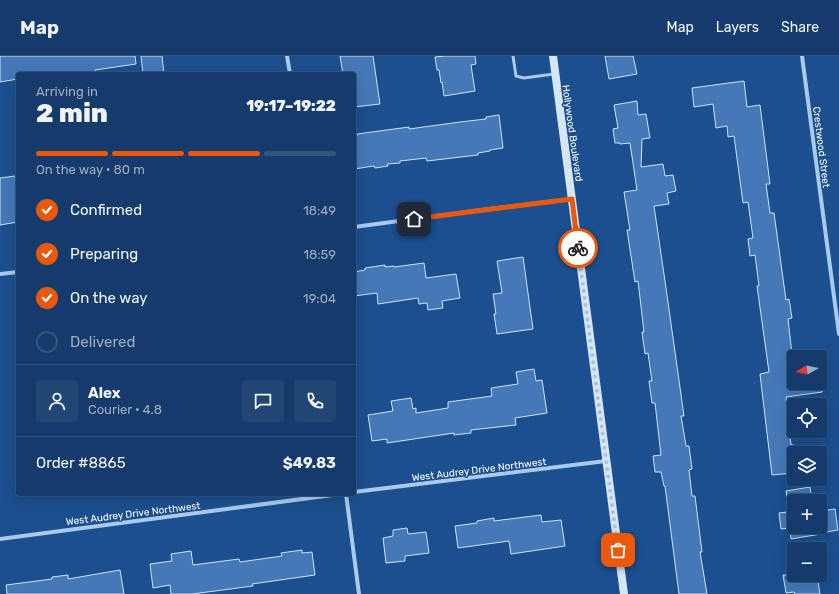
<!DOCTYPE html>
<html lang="en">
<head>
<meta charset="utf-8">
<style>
  :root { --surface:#143b6b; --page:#214673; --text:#f1f3f6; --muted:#9dadc1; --line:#33557e; --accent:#ea580c }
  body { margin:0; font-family:Rubik,sans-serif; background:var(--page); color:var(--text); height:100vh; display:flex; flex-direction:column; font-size:15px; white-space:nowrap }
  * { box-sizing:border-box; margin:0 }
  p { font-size:13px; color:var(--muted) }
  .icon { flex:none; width:22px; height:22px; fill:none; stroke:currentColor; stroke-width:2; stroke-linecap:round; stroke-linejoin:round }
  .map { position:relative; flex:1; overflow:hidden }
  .sheet { position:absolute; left:16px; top:16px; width:340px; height:424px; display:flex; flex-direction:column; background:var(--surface); border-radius:4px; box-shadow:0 4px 16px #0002,0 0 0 1px var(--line) }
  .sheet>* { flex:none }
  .needle { width:26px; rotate:261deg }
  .fabs { position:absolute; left:787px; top:294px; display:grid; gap:8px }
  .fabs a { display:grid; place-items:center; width:40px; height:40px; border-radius:4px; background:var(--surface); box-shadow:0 4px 16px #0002,0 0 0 1px var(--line); font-size:20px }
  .pin { position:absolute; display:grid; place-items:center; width:34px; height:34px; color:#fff; margin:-17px; border-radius:8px; box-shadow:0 2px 6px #0006 }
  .courier { position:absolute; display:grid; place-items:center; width:40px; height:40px; margin:-20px; border:3px solid #ea580c; border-radius:50%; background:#fff; color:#222; box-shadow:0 1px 5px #0007 }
  .overview em { font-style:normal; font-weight:800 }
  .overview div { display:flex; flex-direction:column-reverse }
  .overview { display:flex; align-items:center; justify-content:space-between; height:68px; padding:0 20px }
  h1 { font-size:26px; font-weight:800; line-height:30px }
  .bar { display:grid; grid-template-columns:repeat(4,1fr); gap:6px 4px; align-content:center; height:48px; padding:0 20px }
  .bar i { height:5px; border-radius:3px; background:var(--line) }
  .bar .selected { background:var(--accent) }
  .bar p { grid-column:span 4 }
  .line { display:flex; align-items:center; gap:10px; padding:0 20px; border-top:1px solid var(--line) }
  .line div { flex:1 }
  .round { display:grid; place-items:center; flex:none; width:42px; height:42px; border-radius:4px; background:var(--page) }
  ol { padding:0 20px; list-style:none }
  li { display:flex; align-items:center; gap:12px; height:44px }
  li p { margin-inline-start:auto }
  li .icon { padding:4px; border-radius:50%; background:var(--accent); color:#fff; stroke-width:4 }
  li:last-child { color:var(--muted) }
  li i { width:22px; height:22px; border:2px solid var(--line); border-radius:50% }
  header { display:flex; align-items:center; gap:24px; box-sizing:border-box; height:56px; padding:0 20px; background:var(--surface); border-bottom:1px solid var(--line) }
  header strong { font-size:19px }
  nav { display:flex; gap:22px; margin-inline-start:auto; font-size:14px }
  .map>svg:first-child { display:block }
</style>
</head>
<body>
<header>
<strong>Map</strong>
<nav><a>Map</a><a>Layers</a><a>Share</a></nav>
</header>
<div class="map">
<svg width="839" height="538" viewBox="0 0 839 538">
  <rect width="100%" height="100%" fill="#1b4f8f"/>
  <!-- building -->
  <path fill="#4478b7" stroke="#cfe3fa" d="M0 0H135L136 8 95 14 96 18H18V23L0 26Z
    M141 0H162L164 18H143Z
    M340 0H373L380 48 354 51V18H343Z
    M445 0H475L476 8 471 9 475 35 444 40 442 26 441 27 439 14H437L435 1Z
    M605 0H633L637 18 609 23Z
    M744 25 747 51 760 49 770 128H766L770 157H774L786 244 789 243 792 262 788 263 794 316V327H822V336L786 341 791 389H794V417L772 419 760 318 769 316 757 230H759L755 199 750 200 748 183 753 182 748 146 743 147 734 80 728 81 727 70 716 72 713 48 694 51 692 32Z
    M637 45 638 59 646 58 650 82 642 83 641 111 663 108 665 120 673 119 676 135 667 137 669 148 654 150 666 232 684 360H681L686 390H689L692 413 689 414 692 440H695L702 496H700L707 538H679L665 430H664L661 416H655L653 400 661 399 655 347H652L649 325H652L648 297 645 298 642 276H644L638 225 635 226 627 174H630L624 136 637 134 630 87 620 88V87H615L613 73 618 72 614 49Z
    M499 59 503 92 490 94V95L478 97V99L427 105 426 102 400 105V107L387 108 388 110 375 112 374 110 354 113V80H357V78L409 71V73L460 66 486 63V61Z
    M15 120 18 142V166L0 169V122Z
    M523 201 533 273 497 278 494 258H496L493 238 502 237 497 205Z
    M424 207 426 222 456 218 460 242 442 245 443 252 428 254 427 247 419 248 418 242 378 248 377 237 354 240V216L365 214V212L385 209V211L394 210V211Z
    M534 313 536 325 542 324 547 357 515 362 516 369 471 374V377L454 379V377L387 387V383L372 385 368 359 393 355 391 345 411 342 413 353 416 352V357L448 352V346L492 340 491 332 518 328 516 316Z
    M810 431 812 445H794V471H820V455L835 453 838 474 821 477V478L791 483 790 472 781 473 779 457 787 456V454H789L786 435Z
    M541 459 542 466 561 464 565 490 511 498 509 485 458 492 455 470 477 467V465L494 462V465Z
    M407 472 408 478 426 476 429 497 405 500V505L386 507 383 482 393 480V474Z
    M302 494V497L312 496 315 519 252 528 253 530 192 538H171L170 529 153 532 150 508 172 505 171 498 191 495 193 509 239 503 240 506 282 500 281 497Z
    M120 514 124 538H7L6 529 52 523V521L68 519V523Z
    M783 519H817L820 538H795L794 536 786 537Z"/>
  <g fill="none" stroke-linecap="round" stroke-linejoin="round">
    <!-- lane -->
    <path stroke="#a9c9ee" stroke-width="3" d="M513 0 516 20 524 22 554 18"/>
    <!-- street -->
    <path stroke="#a9c9ee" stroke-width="4" d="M287 0 290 18
      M802 0 839 278
      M354 171 489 153 572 143
      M0 218 18 216
      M354 436 606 405
      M346 438 359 538
      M0 483 340 438"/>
    <!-- secondary -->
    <path stroke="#d6e6fa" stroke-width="8" d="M553 0 624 538"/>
  </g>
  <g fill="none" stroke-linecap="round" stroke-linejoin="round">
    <!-- done -->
    <path stroke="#afc1d8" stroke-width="4" stroke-dasharray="0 7.2" d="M578 192 618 494"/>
    <!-- route -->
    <path stroke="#ea580c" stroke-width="5" d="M414 163 572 143 578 192"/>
  </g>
  <g text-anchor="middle" stroke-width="3" stroke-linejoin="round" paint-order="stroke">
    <!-- street labels -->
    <g font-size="10" fill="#fff" stroke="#1b4f8f">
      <text transform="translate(573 77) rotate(82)" y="4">Hollywood Boulevard</text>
      <text transform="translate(822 91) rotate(83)" y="4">Crestwood Street</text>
      <text transform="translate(479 413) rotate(-7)" y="4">West Audrey Drive Northwest</text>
      <text transform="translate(133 457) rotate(-7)" y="4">West Audrey Drive Northwest</text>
    </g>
  </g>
</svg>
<div class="fabs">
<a><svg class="needle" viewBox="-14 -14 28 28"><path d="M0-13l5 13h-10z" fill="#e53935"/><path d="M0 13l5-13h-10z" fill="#9dadc1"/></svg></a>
<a><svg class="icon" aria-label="locate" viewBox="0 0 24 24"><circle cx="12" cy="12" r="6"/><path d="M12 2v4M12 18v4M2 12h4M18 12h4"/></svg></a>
<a><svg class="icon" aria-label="layers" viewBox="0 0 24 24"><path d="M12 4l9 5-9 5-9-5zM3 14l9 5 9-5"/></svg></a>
<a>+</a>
<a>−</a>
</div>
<div class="pin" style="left:618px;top:494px;background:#ea580c"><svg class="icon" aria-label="bag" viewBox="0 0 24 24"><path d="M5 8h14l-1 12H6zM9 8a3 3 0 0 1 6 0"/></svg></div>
<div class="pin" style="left:414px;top:163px;background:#1f2937"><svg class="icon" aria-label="home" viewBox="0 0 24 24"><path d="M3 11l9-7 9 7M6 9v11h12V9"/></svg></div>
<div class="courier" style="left:578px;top:192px"><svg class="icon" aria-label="bike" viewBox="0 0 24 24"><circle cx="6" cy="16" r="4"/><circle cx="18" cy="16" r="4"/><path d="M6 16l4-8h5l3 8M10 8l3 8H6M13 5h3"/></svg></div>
<section class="sheet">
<div class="overview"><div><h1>2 min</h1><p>Arriving in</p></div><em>19:17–19:22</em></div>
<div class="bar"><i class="selected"></i><i class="selected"></i><i class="selected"></i><i></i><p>On the way · 80 m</p></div>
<ol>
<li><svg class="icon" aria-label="check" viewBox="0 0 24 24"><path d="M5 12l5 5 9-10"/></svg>Confirmed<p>18:49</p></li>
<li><svg class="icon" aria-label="check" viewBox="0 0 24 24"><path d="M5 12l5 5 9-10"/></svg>Preparing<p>18:59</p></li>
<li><svg class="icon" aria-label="check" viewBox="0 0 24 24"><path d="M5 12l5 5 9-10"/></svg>On the way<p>19:04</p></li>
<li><i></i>Delivered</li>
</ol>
<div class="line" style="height:72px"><a class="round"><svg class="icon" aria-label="person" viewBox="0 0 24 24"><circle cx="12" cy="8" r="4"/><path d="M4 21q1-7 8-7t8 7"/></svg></a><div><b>Alex</b><p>Courier · 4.8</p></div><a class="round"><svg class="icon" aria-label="chat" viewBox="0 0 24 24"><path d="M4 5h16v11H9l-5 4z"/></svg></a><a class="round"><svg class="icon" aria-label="phone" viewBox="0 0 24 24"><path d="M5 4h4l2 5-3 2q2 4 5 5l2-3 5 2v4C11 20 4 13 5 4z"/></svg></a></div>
<div class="line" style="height:52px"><div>Order #8865</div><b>$49.83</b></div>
</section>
</div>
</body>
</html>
